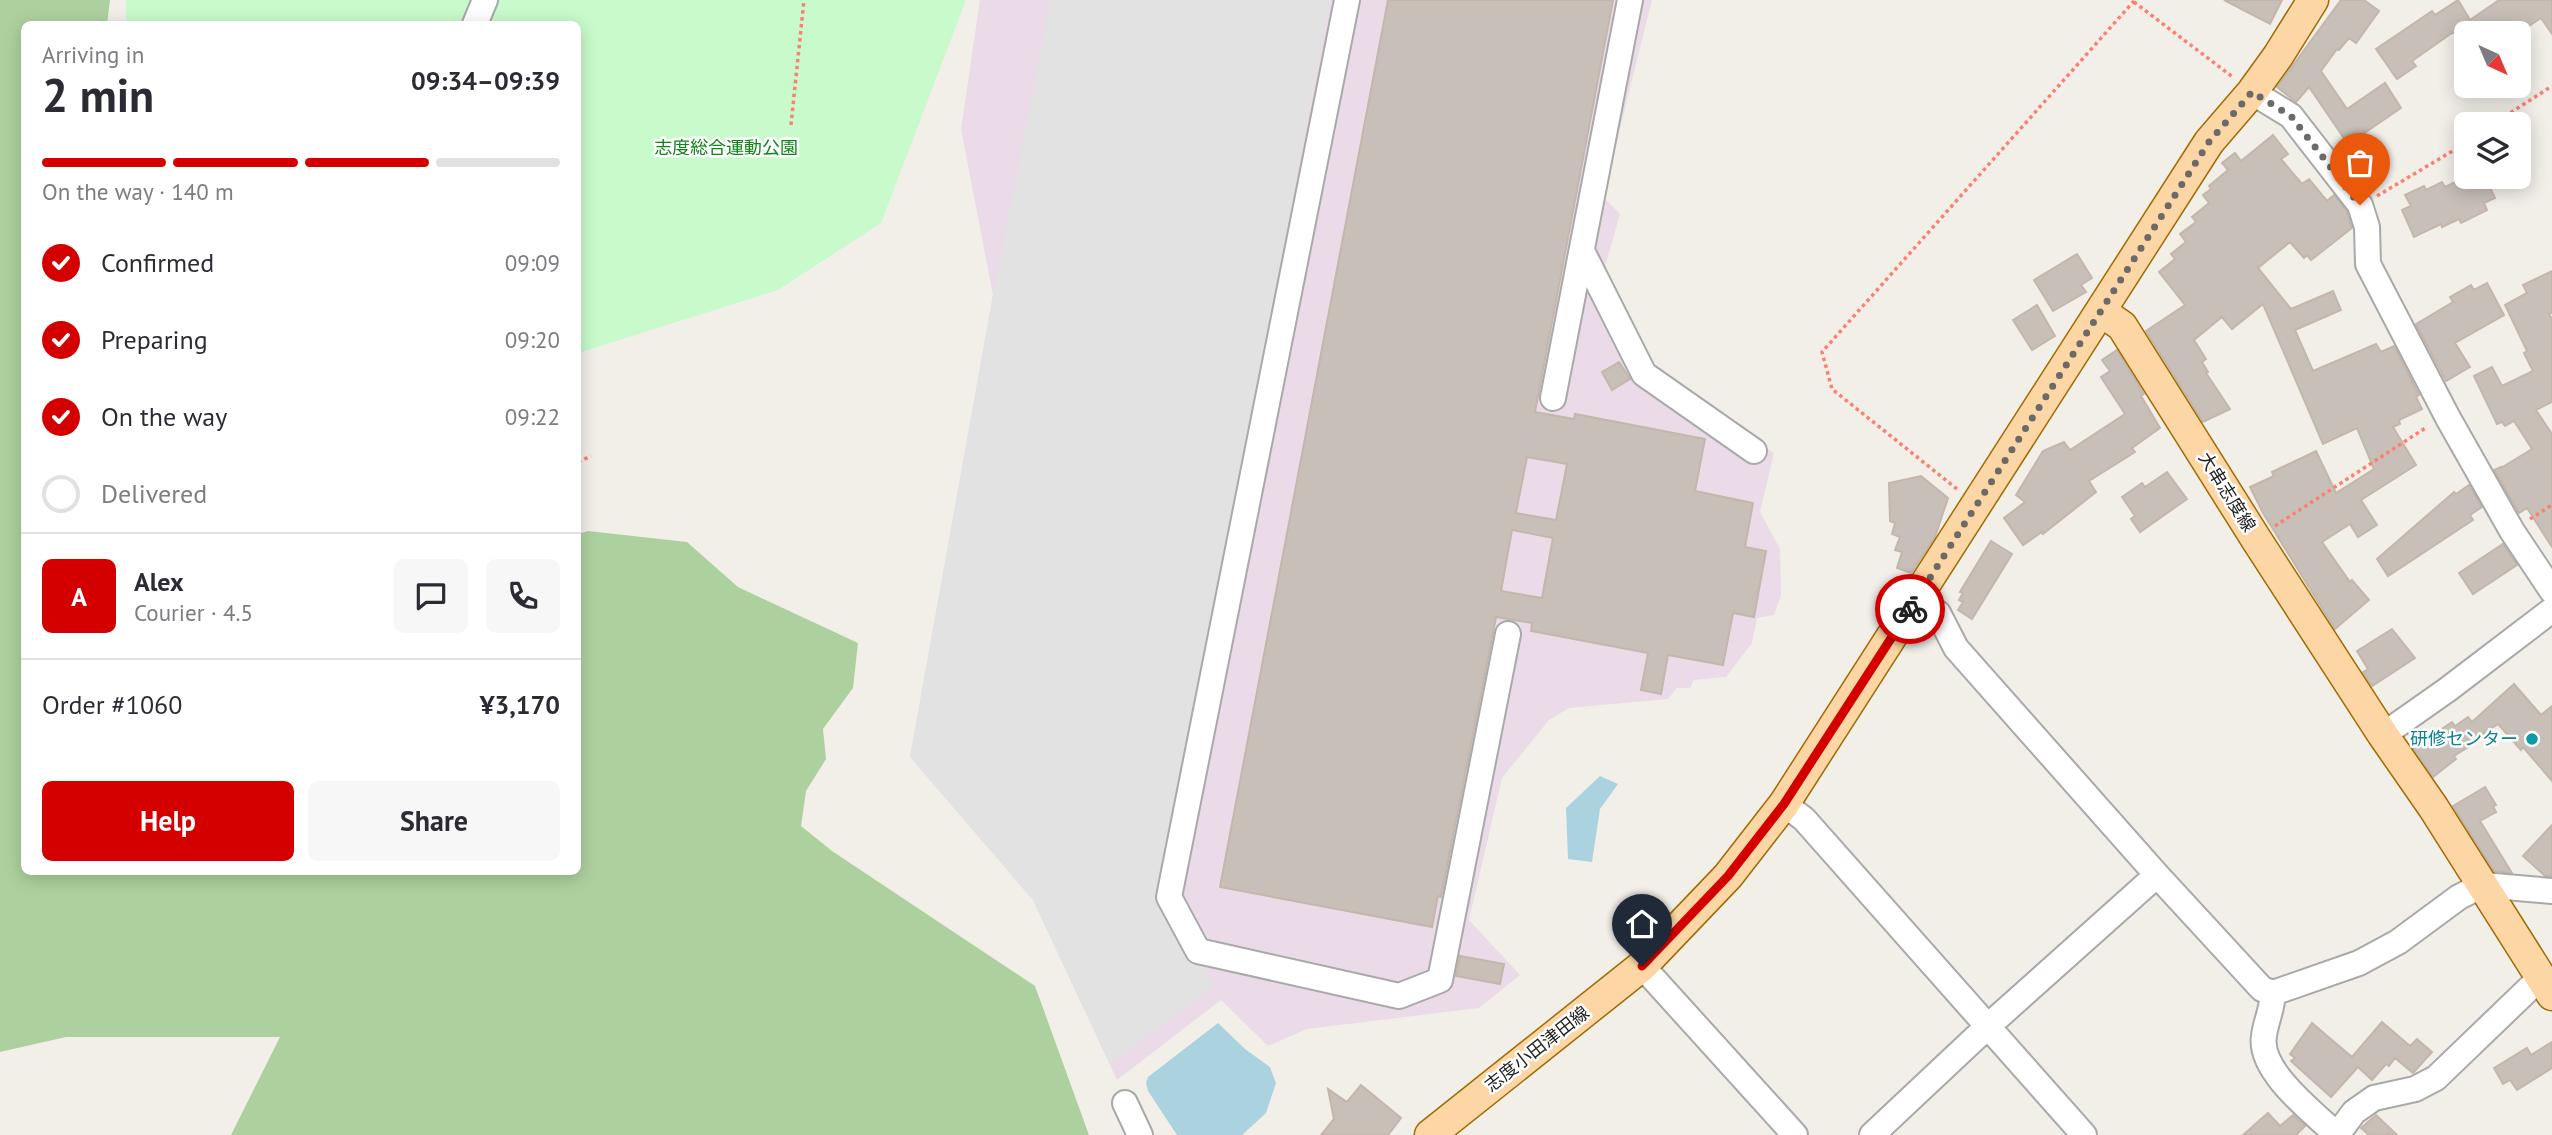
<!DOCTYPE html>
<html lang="en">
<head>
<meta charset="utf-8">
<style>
  :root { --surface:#fff; --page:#f7f7f7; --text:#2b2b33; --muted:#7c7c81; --line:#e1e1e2; --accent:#d40000 }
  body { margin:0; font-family:"PT Sans","Noto Sans JP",sans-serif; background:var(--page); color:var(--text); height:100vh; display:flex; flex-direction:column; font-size:26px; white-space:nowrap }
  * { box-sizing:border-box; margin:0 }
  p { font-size:23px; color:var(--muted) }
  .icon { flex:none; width:38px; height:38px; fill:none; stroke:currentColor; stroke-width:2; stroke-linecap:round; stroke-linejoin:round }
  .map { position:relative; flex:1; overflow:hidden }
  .side { position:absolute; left:21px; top:21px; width:560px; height:854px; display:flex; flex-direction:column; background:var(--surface); border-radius:10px; box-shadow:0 4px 18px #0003 }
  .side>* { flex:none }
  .needle { width:46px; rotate:136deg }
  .buttons { position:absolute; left:2454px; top:21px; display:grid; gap:14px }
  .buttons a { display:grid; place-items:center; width:77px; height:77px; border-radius:10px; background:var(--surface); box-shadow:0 4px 18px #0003; font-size:35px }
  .pin { position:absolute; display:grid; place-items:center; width:60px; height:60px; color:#fff; margin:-72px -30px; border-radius:50% 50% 50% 0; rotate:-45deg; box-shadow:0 0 7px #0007 }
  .pin .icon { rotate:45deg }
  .courier { position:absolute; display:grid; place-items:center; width:70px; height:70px; margin:-35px; border:5px solid #d40000; border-radius:50%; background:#fff; color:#222; box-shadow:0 2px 9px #0007 }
  .overview em { font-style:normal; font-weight:700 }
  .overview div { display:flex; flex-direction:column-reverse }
  .overview { display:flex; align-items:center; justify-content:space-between; height:119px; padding:0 21px }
  h1 { font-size:46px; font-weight:700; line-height:52px }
  .bar { display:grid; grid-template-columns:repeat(4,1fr); gap:10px 7px; align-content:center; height:84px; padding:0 21px }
  .bar i { height:9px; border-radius:5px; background:var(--line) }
  .bar .current { background:var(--accent) }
  .bar p { grid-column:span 4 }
  .line { display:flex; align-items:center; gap:18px; padding:0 21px; border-top:2px solid var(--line) }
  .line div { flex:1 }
  .round { display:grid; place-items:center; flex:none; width:74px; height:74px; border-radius:10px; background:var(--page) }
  ol { padding:0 21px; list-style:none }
  li { display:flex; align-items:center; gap:21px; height:77px }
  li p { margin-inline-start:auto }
  li .icon { padding:7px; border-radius:50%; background:var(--accent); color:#fff; stroke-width:4 }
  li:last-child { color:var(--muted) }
  li i { width:38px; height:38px; border:4px solid var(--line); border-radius:50% }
  .cta { display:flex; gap:14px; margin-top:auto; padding:14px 21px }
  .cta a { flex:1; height:80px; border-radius:10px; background:var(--accent); color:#fff; font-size:28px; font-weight:700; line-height:80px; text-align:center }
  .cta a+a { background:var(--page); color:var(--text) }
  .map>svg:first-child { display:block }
</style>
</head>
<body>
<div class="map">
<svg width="2552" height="1135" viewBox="0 0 2552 1135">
  <rect width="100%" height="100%" fill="#f2efe9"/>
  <!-- industrial -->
  <path fill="#ebdbe8" d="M980 0H1652L1603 197 1620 214 1603 274 1655 368 1774 453 1760 512 1780 549 1781 595 1774 615 1757 618 1752 643 1726 677 1694 680 1690 688H1677L1668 699 1569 708 1549 720 1502 778 1469 920 1520 975 1479 1008 1307 1029 1268 1046 1221 1000 1117 1080 1033 900 910 757 993 295 961 129Z"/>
  <!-- forest -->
  <path fill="#add19e" d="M0 0H110L107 24H24V872H578V534L588 531 687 542 738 587 858 643 853 688 823 729 826 759 806 791 801 826 832 851 1035 986 1089 1135H231L280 1037H66L0 1052Z"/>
  <!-- park -->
  <path fill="#c8facc" d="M126 0H966L881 223 778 290 578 353V24H126Z"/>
  <!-- parking -->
  <path fill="#e2e2e2" d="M1051 0H1330L1163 884 1165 908 1215 985 1110 1064 1033 900 910 757 993 295Z"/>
  <!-- water -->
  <path fill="#aad3df" d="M1600 776 1618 784 1600 809 1592 862 1568 859 1566 808Z
    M1218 1023 1245 1049 1270 1067 1276 1083 1266 1113 1242 1135H1177L1148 1091 1146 1083 1148 1077Z"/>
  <!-- building -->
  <path fill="#c7bfb8" stroke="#c4b6ab" stroke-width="2" fill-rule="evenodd" d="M1388 0H1613L1535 412 1574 419 1575 414 1705 439 1695 491 1753 503 1745 547 1766 551 1754 617 1733 613 1723 665 1668 655 1661 694 1641 690 1648 653 1531 631 1532 623 1496 617 1441 897 1438 896 1432 927 1220 887ZM1527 457 1567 464 1556 520 1516 513ZM1512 530 1553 538 1542 598 1501 591Z
    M2224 0H2282L2270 24Z
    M2341 0H2364L2379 11 2356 43 2349 38 2339 50 2337 49 2321 71 2347 109 2385 83 2401 108 2348 144 2309 87 2296 102 2277 87Z
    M2458 0 2470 20 2499 0H2552V34L2541 18 2518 33H2452L2412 61 2416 66 2397 79 2376 49 2432 11 2435 15Z
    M2273 135 2288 154 2281 159 2302 184 2309 179 2327 201 2334 195 2347 212 2352 228 2311 260 2307 255 2304 258 2290 242 2258 268 2291 309 2333 291 2341 310 2295 330 2313 371 2376 344 2381 352 2394 346 2419 395 2416 397 2422 409 2399 420 2400 424 2393 427 2416 465 2361 500 2377 525 2358 537 2350 524 2322 542 2350 582 2352 580 2369 600 2335 629 2263 513 2250 487 2274 476 2272 472 2316 451 2336 493 2374 469 2357 428 2323 444 2263 304 2232 329 2222 317 2194 340 2206 359 2202 362 2208 372 2206 373 2230 409 2203 422 2146 331 2185 305 2159 272 2175 259 2171 254 2186 242 2180 234 2196 222 2192 217 2209 203 2203 195 2211 189 2209 186 2228 170 2222 163 2235 153 2241 161Z
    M2466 177H2485L2495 198 2484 203 2487 210 2461 223 2459 219 2442 227 2441 224 2414 237 2402 210 2411 206 2405 195 2424 186 2426 190 2442 182 2445 187Z
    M2077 254 2092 278 2081 285 2086 292 2053 311 2034 280Z
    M2552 271V313L2549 314 2552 319V402L2536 410 2552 434V547L2527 508 2519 513 2494 470 2501 467V468L2532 449 2514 421 2505 426 2502 422 2497 424 2474 376 2492 367 2502 386 2533 371 2524 353 2527 351 2505 305 2527 293 2523 285Z
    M2487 283 2504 315 2455 343 2470 367 2446 381 2416 324 2453 302 2450 297 2471 285 2474 290Z
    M2037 305 2055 336 2032 350 2013 320Z
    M2117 350 2144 394 2141 396 2160 428 2132 448 2135 452 2089 481 2096 492 2043 534 2042 532 2023 545 2004 518 2025 502 2016 495 2043 451 2064 442 2070 450 2125 414 2101 377 2110 371 2102 360Z
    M1619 362 1630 379 1612 390 1602 372Z
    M2167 472 2187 499 2140 532 2131 519 2135 516 2122 497 2142 483 2145 487Z
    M1921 476 1948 498 1935 537 1911 573 1897 568 1902 552 1895 550 1900 537 1892 534 1895 523 1890 521 1889 483Z
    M2469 485 2482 507 2470 515 2473 520 2388 576 2377 559 2454 492 2456 494Z
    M1991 541 2012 554 1972 619 1958 610 1963 602 1959 600 1963 593 1960 592Z
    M2503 544 2517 565 2473 594 2459 573Z
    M2392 629 2415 658 2372 686 2363 672 2368 669 2357 651Z
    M2514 684 2541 715 2552 706V781L2523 747 2521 750 2498 724 2471 742 2473 744 2454 756 2456 759 2433 777 2413 748 2452 722 2455 726 2468 717 2472 722Z
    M2485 787 2496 805 2493 806 2496 812 2480 821 2512 873 2494 871 2453 806Z
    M2552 825V876H2545L2523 856Z
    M1460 956 1504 964 1500 984 1456 976Z
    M2382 1022 2410 1046 2417 1039 2432 1052 2413 1073 2395 1058 2389 1066 2386 1064 2372 1080 2358 1067 2331 1097 2291 1061 2295 1058 2290 1054 2312 1023 2352 1057Z
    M2552 1042V1068L2517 1090 2510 1080 2503 1084 2494 1068 2527 1048 2531 1055Z
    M1361 1085 1401 1118 1388 1135H1321L1334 1119 1328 1089 1347 1102Z
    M2268 1113 2280 1126 2293 1115 2305 1126 2296 1135H2243Z
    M2376 1115 2397 1135H2369L2361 1128Z"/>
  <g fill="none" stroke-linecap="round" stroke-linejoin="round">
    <!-- minor casing -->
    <g stroke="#a9a9a9" stroke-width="28">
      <path id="minor" d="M1347 0 1169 897 1198 951 1399 996 1440 980 1508 634
        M475 24 485 0
        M2252 92 2291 116 2360 205 2367 227 2368 264 2448 418 2512 531 2552 591
        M1582 251 1644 374 1754 451
        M1553 398 1630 0
        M1916 601 1938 613 1956 648 2157 875 2262 989 2273 993
        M2383 735 2447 690 2552 610
        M1784 804 1804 819 2084 1135
        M1642 966 1795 1135
        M1125 1103 1140 1135
        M1872 1135 1987 1027 2157 875
        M2337 1135C2314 1113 2258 1071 2264 1036 2266 1020 2272 1011 2273 993L2359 963 2398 942 2459 897 2483 885 2552 891
        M2337 1135 2354 1112 2374 1098 2415 1089 2436 1078 2540 978"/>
    </g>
    <!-- major casing -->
    <g stroke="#a06b00" stroke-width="33">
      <path id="major" d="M2102 312 2122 326 2256 539 2383 735 2433 807 2552 995
        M1430 1135 1642 966 1728 876 1784 804 2209 142 2252 92 2278 56 2313 0"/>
    </g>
    <!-- path -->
    <path stroke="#fa8072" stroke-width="3.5" stroke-dasharray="3.5 3.5" stroke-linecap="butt" d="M2134 2 2234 78
      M2493 124 2552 86
      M791 125 804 0
      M2377 196 2466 143
      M578 462 591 456
      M1957 489 1832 389 1822 352 2134 1
      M2530 519 2552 505
      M2275 526 2427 427"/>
    <!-- minor -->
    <use href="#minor" stroke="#fff" stroke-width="24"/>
    <!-- major -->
    <use href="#major" stroke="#fcd6a4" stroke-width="30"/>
  </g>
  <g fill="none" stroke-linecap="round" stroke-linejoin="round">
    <!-- done -->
    <path stroke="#6b6a68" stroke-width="7" stroke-dasharray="0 12.6" d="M1910 609 2209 142 2252 92 2291 116 2360 205"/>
    <!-- route -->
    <path stroke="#d40000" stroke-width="9" d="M1642 966 1728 876 1784 804 1910 609"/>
  </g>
  <!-- markers -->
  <circle fill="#0f9aa8" stroke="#fff" stroke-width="2.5" cx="2532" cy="739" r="7"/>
  <g text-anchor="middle" stroke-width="5" stroke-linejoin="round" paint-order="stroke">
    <!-- park labels -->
    <g font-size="18" fill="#0c8416" stroke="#fff">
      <text x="726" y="154">志度総合運動公園</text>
    </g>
    <!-- street labels -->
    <g font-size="18" fill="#222" stroke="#fff">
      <text transform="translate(2227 492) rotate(58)" y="6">大串志度線</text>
      <text transform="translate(1537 1049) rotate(-38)" y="6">志度小田津田線</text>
    </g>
    <!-- culture labels -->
    <g font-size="18" fill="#0d838f" stroke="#fff" text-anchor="end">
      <text x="2518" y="745">研修センター</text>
    </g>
  </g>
</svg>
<div class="buttons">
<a><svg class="needle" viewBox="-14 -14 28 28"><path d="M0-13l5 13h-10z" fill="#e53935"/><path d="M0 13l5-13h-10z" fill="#7c7c81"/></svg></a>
<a><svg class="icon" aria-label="layers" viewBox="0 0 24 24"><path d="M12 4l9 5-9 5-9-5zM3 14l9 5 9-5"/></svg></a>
</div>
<div class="pin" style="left:2360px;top:205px;background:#ea580c"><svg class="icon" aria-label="bag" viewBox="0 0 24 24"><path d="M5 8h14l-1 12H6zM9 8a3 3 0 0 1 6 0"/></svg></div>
<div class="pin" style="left:1642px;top:966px;background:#1f2937"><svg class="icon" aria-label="home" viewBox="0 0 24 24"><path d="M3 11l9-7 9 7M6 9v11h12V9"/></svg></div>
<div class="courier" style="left:1910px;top:609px"><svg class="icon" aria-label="bike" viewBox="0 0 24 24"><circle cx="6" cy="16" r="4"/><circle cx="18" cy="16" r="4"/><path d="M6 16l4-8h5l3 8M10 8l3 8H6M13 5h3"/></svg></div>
<section class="side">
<div class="overview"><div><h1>2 min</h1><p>Arriving in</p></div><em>09:34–09:39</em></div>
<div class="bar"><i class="current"></i><i class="current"></i><i class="current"></i><i></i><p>On the way · 140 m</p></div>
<ol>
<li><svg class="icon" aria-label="check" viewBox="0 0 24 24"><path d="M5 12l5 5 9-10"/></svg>Confirmed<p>09:09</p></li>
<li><svg class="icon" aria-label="check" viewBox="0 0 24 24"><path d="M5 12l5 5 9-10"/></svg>Preparing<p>09:20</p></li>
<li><svg class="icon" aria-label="check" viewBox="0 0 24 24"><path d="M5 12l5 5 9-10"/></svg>On the way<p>09:22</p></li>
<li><i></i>Delivered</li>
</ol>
<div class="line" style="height:126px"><b class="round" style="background:var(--accent);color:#fff">A</b><div><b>Alex</b><p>Courier · 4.5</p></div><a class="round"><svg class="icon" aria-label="chat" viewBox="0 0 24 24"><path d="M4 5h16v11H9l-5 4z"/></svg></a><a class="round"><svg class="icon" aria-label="phone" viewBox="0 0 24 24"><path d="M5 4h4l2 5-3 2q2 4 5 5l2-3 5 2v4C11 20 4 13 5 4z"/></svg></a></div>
<div class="line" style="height:91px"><div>Order #1060</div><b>¥3,170</b></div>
<div class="cta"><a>Help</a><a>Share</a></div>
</section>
</div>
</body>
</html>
